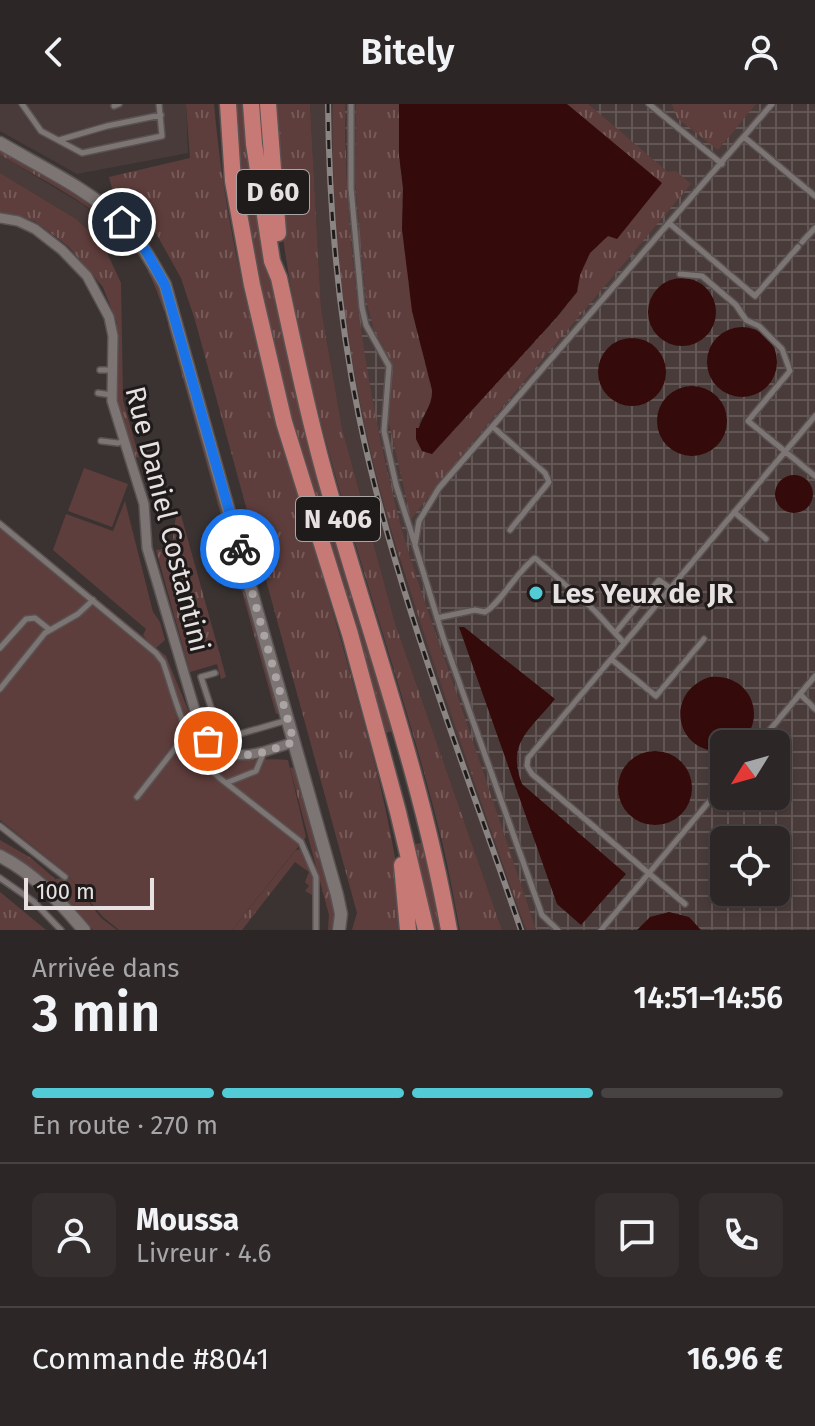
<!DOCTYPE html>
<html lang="fr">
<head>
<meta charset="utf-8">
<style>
  :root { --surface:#2c2626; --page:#342e2e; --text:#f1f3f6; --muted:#a6a5a7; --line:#484343; --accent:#52cbd7 }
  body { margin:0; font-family:"Fira Sans",sans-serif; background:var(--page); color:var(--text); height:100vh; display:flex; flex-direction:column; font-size:30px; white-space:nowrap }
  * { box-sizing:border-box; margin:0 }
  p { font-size:26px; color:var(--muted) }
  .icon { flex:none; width:44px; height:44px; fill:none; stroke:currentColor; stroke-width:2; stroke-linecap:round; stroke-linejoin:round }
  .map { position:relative; height:826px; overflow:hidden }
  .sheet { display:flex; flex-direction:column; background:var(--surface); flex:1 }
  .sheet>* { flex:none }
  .needle { width:52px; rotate:233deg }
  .buttons { position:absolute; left:710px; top:626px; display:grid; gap:16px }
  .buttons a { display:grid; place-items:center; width:80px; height:80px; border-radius:12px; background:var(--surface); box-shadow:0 4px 12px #0003,0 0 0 2px var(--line); font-size:40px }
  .scale { position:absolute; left:24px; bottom:20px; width:130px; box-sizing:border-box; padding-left:8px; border:4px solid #e7e2e1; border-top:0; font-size:22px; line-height:28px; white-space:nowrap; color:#e7e2e1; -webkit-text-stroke:6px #1f1b1b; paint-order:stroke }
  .pin { position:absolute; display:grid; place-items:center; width:68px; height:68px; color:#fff; margin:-34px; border:4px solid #fff; border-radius:50%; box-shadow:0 2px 8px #0007 }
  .courier { position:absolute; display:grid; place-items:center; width:80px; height:80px; margin:-40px; border:6px solid #1a73e8; border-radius:50%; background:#fff; color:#222; box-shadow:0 2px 10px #0007 }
  .overview em { font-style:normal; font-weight:600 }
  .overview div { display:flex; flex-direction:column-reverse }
  .overview { display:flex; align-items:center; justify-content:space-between; height:136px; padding:0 32px }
  h1 { font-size:52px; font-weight:600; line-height:60px }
  .bar { display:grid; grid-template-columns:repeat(4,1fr); gap:12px 8px; align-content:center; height:96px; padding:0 32px }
  .bar i { height:10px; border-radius:6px; background:var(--line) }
  .bar .selected { background:var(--accent) }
  .bar p { grid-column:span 4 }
  .line { display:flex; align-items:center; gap:20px; padding:0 32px; border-top:2px solid var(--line) }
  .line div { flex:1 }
  .round { display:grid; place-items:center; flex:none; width:84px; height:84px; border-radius:12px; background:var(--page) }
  header { display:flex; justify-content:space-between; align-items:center; height:104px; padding:0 32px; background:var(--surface); font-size:36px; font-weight:600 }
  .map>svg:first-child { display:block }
</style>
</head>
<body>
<header><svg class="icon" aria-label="back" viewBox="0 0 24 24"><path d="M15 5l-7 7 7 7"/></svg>Bitely<svg class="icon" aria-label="person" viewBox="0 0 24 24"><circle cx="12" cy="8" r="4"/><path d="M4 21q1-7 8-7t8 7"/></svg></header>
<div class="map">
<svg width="815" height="826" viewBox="0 0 815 826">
  <defs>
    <pattern id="industrial-grid" width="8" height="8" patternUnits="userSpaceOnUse" patternTransform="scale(2)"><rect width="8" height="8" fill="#493b39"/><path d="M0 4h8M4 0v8" fill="none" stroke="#635755"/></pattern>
    <pattern id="grass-tufts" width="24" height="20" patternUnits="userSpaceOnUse" patternTransform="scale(2)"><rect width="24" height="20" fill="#5e3e3c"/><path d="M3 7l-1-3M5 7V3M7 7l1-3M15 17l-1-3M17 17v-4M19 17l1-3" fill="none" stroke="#755a58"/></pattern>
  </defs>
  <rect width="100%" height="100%" fill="#3a3332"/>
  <!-- built -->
  <path fill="#493b39" d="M0 0H186L188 49 77 70 0 27Z
    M310 0H333V44L343 178 401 461 526 826H502L395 519 342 324 321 204Z
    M0 51 82 100 115 125 103 140 76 115 0 69Z"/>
  <!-- industrial -->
  <path fill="url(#industrial-grid)" fill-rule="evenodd" d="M345 0H815V826H536L413 464 394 397 375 311 360 229 349 140ZM724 640H776V692H724ZM724 736H776V788H724Z"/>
  <!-- grass -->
  <path fill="url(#grass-tufts)" d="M186 0H214C231 200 302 391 354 583 370 639 385 696 395 754 399 777 400 802 403 826H352L357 809 195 216 181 174 157 131 113 88 109 73 190 54Z
    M233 0H246L263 139 286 244 309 332 395 626 383 630 275 262 260 196 237 52Z
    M273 0H310L321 204 342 324 395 519 502 826H460C454 796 449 766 442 737 382 493 275 255 273 0Z
    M333 0H345C345 134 362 265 394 395 409 458 432 518 453 579 481 662 509 744 536 826H526C496 740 466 655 437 568 413 496 388 423 371 348 344 236 331 116 333 0Z
    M356 0H399V51L403 84 402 125 412 207 432 286 433 296 420 316 416 335 422 347 432 350 556 215 577 188 580 171 590 149 608 132 614 133 661 80 567 0H588L668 68 676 67 691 80 460 353 411 415 388 315 393 267 390 255 374 226 366 196 355 76Z
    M672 0H756L718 46 677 14Z
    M0 46C51 77 109 104 144 154 154 169 161 188 168 205L164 207C158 190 151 170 141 155 108 106 49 80 0 51Z
    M0 69 76 115 103 140 121 179 123 297 139 353 135 354 117 297V219L103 183 68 142 36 118 21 112 0 108Z
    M173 219 280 609 276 610 168 221Z
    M181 411 226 573 221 575 217 560 190 568 156 446 165 445 172 440 176 412Z
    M294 663C308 709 338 779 333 826H328L329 811 290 664Z
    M0 736 31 754 55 775 70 774 101 814 117 826H93C65 794 38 765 0 745Z
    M425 738 443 826H428L411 741Z
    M302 745 313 776 312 791 305 787 309 782 305 778 309 768 295 758 242 826H232L296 746Z
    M0 788 46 826H0Z"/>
  <!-- garden -->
  <path fill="#5e3e3c" d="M84 364 128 380 112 423 68 407Z
    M125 397 153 508 160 518 165 536 156 544 166 552 195 623 192 629 206 653 214 649C235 661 264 653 288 656L306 733 232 826H119L103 813 65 768 0 716V415L147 536 143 531 146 525 53 446 66 410 113 427Z"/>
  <!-- water -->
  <path fill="#350a0b" d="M399 0H567L662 79 617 135 608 132 590 149 580 171 577 188 556 214 432 350 422 347 416 335V324H419C422 312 433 301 432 286L412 207 402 125 403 84 399 51Z
    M648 208a34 34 0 1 1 68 0a34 34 0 1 1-68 0Z
    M707 258a35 35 0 1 1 70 0a35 35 0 1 1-70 0Z
    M598 268a34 34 0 1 1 68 0a34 34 0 1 1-68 0Z
    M657 317a35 35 0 1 1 70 0a35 35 0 1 1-70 0Z
    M775 390a19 19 0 1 1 38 0a19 19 0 1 1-38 0Z
    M459 523H464L555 595C530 626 506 639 522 680L626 770 581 821 557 800Z
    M710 573C750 569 769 613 740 640H724V647C675 651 663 588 710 573Z
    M618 684a37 37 0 1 1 74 0a37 37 0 1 1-74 0Z
    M669 808 689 813 701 826H637L650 813Z"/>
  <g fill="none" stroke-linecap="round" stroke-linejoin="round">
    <!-- lane casing -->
    <g stroke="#585252" stroke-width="8">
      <path id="lane" d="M22 0 41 27 82 49 162 32 159 0
        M351 0V84L362 204 366 221 389 262 384 327 396 381 415 440
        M649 0 722 60
        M114 2 119 0
        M744 33 815 92
        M59 36 107 22 161 11
        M669 119 755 192 798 143
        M802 138 815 124
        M680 170 702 172 736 201 746 216 759 222 782 245 790 267 748 317 815 372
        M100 266H111
        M98 289 112 291
        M493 323 545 369 549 378 510 426
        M101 337 118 339 124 337
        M734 408 766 435
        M0 420 156 549 163 558C178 601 187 651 226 679L256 667 264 648
        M437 514 475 506 485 508C500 500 517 467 535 454L595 507 624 539
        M615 529 659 476 670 484
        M0 544 26 515 35 514 50 526
        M611 555 656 592 704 535
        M215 569 201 573 216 619 229 633 288 616
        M0 585 45 529 78 510 93 496
        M800 590 815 605
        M758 640 815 572
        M226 679 301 738 316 773V826
        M137 693 177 642 189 635
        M0 722 65 773
        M0 774 33 797 61 826
        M685 800 532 670 527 662 528 654 815 312
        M558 826 542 811 443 533 415 441 419 417 439 384 772 0
        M601 826 724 680"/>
    </g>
    <!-- street casing -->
    <g stroke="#585252" stroke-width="12">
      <path id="street" d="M0 114 18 117 35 125 62 146 87 172 109 213 113 232 112 297 144 400 147 444 199 620C225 665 253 651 294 638"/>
    </g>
    <!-- secondary casing -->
    <g stroke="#585252" stroke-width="15">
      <path id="secondary" d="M0 39C39 62 90 86 122 118 140 136 152 158 165 181L337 791 341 810 339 826
        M0 752C34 769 60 798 84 826"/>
    </g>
    <!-- highway casing -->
    <g stroke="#585252" stroke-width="19">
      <path id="highway" d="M228 0 233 77 252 181 284 318 350 530 398 708 426 826
        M251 0 254 40 272 157 279 174C295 247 310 321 331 393 372 537 423 678 449 826
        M268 0 278 129
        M402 761 408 826"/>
    </g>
    <!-- lane -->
    <use href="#lane" stroke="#7d7574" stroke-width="5"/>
    <!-- street -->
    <use href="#street" stroke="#7d7574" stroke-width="9"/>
    <!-- secondary -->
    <use href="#secondary" stroke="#7d7574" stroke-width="12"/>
    <!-- highway -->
    <use href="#highway" stroke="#c67975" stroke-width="16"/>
    <!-- rail casing -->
    <g stroke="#8a8483" stroke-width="6">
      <path id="rail" d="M328 0C329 105 338 210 359 313 395 488 463 657 521 826"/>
    </g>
    <!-- rail -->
    <use href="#rail" stroke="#1f1b1b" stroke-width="3" stroke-dasharray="9" stroke-linecap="butt"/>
  </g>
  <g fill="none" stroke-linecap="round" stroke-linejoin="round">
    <!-- done -->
    <path stroke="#aaa5a4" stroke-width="8" stroke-dasharray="0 14.4" d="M208 637C239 661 261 649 294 638L240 445"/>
    <!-- route -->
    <path stroke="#1a73e8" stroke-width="10" d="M122 118 146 147 165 181 240 445"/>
  </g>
  <!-- markers -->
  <circle fill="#52cbd7" stroke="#1f1b1b" stroke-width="3" cx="536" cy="489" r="8"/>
  <g text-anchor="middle" stroke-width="6" stroke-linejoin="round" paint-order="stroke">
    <!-- shield labels -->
    <g fill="#1f1b1b" stroke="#aba6a6" stroke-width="2">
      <rect x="237" y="66" width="72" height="44" rx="6"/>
      <rect x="296" y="393" width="84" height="44" rx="6"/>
    </g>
    <g font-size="26" font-weight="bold" fill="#e7e2e1">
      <text x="273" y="97">D 60</text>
      <text x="338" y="424">N 406</text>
    </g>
    <!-- street labels -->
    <g font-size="28" fill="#e7e2e1" stroke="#1f1b1b">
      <text transform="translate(168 415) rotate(76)" y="10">Rue Daniel Costantini</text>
    </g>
    <!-- poi labels -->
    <g font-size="28" font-weight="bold" fill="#e7e2e1" stroke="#1f1b1b" text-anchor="start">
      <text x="552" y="499">Les Yeux de JR</text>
    </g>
  </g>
</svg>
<div class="buttons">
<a><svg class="needle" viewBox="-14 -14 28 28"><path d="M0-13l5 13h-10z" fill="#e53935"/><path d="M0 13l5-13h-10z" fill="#a6a5a7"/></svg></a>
<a><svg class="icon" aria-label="locate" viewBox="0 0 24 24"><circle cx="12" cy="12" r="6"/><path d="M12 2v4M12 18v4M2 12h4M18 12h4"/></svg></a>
</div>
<div class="scale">100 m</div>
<div class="pin" style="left:208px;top:637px;background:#ea580c"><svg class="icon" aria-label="bag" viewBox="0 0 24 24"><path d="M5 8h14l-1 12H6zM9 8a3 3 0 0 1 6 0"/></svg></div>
<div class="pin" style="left:122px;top:118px;background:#1f2937"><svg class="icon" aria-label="home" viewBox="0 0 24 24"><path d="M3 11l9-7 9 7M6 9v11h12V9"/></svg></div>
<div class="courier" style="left:240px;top:445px"><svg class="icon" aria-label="bike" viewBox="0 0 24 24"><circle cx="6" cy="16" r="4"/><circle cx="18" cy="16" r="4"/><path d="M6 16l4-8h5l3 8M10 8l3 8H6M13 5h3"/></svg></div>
</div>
<section class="sheet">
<div class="overview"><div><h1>3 min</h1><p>Arrivée dans</p></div><em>14:51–14:56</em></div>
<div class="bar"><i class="selected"></i><i class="selected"></i><i class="selected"></i><i></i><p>En route · 270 m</p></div>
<div class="line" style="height:144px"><a class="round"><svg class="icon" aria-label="person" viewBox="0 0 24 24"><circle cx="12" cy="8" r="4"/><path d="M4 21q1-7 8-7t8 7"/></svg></a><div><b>Moussa</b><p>Livreur · 4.6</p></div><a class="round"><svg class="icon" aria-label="chat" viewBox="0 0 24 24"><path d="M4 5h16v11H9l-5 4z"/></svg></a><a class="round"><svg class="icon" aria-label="phone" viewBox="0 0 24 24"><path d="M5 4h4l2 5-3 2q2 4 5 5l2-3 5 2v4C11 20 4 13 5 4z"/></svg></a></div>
<div class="line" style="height:104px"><div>Commande #8041</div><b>16.96 €</b></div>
</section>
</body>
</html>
